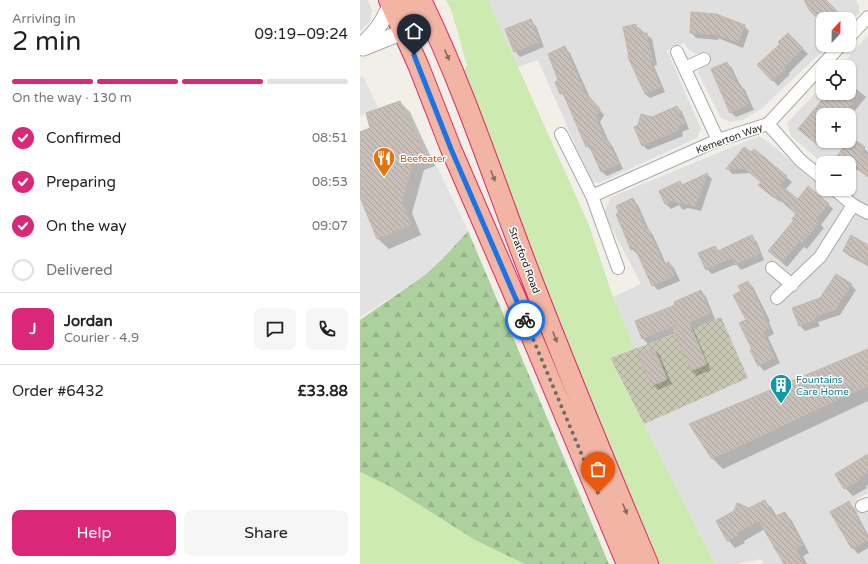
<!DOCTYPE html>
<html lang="en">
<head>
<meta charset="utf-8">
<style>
  :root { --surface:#fff; --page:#f6f6f6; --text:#222; --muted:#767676; --line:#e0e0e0; --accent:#db2777 }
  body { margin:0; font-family:"Varela Round",sans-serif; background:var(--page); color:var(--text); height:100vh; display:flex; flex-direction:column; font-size:15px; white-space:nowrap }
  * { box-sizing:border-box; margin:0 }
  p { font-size:13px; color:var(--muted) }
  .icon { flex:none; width:22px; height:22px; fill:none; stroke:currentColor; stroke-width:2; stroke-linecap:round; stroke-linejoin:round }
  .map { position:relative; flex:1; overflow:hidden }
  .sheet { display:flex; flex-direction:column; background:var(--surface); width:360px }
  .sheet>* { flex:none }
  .needle { width:26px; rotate:22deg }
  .controls { position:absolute; left:456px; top:12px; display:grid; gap:8px }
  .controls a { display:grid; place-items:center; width:40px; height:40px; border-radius:8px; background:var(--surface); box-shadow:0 1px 3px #0004; font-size:20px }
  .pin { position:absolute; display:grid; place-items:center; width:34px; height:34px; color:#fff; margin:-41px -17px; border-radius:50% 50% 50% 0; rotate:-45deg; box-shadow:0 0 4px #0007 }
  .pin .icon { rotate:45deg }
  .courier { position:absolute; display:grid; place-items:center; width:40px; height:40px; margin:-20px; border:3px solid #1a73e8; border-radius:50%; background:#fff; color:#222; box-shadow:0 1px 5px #0007 }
  .head em { font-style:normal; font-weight:600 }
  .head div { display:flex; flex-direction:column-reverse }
  .head { display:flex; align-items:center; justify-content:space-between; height:68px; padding:0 12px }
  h1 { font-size:26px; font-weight:600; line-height:30px }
  .bar { display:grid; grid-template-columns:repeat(4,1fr); gap:6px 4px; align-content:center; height:48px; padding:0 12px }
  .bar i { height:5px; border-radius:3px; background:var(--line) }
  .bar .selected { background:var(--accent) }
  .bar p { grid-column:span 4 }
  .line { display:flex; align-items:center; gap:10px; padding:0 12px; border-top:1px solid var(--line) }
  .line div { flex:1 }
  .round { display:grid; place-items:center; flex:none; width:42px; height:42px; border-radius:8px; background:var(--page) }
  ol { padding:0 12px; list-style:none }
  li { display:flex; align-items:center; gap:12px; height:44px }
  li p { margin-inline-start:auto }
  li .icon { padding:4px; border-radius:50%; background:var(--accent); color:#fff; stroke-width:4 }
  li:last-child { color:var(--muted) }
  li i { width:22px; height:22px; border:2px solid var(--line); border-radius:50% }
  .action { display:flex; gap:8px; margin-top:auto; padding:8px 12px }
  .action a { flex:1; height:46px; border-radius:8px; background:var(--accent); color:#fff; font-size:16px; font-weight:600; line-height:46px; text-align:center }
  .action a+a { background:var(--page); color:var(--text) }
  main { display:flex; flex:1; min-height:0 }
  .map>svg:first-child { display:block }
</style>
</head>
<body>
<main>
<section class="sheet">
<div class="head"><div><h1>2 min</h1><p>Arriving in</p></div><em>09:19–09:24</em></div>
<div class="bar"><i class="selected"></i><i class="selected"></i><i class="selected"></i><i></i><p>On the way · 130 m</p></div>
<ol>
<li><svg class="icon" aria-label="check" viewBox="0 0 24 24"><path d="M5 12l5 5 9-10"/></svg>Confirmed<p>08:51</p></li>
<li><svg class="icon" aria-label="check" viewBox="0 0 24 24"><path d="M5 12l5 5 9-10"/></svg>Preparing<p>08:53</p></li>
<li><svg class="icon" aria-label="check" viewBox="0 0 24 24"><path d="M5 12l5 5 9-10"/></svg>On the way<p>09:07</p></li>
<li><i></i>Delivered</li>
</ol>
<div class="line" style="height:72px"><b class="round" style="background:var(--accent);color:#fff">J</b><div><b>Jordan</b><p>Courier · 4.9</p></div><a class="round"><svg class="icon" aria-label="chat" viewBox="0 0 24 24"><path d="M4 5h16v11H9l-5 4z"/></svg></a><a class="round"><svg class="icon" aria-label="phone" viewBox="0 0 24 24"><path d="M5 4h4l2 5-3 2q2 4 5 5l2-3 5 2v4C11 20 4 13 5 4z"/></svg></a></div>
<div class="line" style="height:52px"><div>Order #6432</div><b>£33.88</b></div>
<div class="action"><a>Help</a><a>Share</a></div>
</section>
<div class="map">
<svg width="508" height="564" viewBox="0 0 508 564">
  <defs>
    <pattern id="construction-cross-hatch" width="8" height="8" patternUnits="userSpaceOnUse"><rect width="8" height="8" fill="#c7c7b4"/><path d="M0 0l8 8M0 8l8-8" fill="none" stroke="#abab9a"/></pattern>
    <pattern id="forest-firs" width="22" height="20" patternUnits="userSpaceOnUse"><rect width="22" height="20" fill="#add19e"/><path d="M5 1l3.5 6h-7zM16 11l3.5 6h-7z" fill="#95b388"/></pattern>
    <pattern id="building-back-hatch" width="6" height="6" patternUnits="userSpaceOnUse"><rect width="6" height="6" fill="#c7bfb8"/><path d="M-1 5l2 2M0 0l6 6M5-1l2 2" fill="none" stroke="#aba49e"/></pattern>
  </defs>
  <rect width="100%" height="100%" fill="#f2efe9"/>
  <!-- residential -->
  <path fill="#e0dfdf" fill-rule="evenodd" d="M0 0H8L12 10 10 21 0 31Z
    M128 0H496L499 6V13L489 24V19H463V45H469L401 109 383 120 370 122 361 118 338 73 340 66 351 61 346 51 335 54 328 49 324 43 307 50 341 129 337 138 239 183 231 181 178 60 158 67Z
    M508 35V493L496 499 503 513H508V564H404L401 559 378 564H355L250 358 275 348 253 297 281 284 244 213 251 197 399 136 411 144 476 200 486 189H489V163L463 164 431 136 427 123 463 85V93H489V67H480ZM463 115H489V141H463Z"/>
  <!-- construction -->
  <path fill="url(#construction-cross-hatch)" d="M361 317 388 378 284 424 250 358Z"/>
  <!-- grass -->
  <path fill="#cdebb0" d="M86 0H128L229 225 253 297 275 348 250 358 355 564H297L156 213 103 71 107 66 92 12Z
    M0 472 31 487 115 540 173 564H0Z"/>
  <!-- forest -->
  <path fill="url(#forest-firs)" d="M108 231 249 564H165L115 540 31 487 0 472V320L65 275 83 258Z"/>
  <!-- parking -->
  <path fill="#e2e2e2" d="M3 76 18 108 0 116V77Z
    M71 154 108 231 65 275 0 317V197L17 239 51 225 42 202 54 160Z"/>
  <!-- shadow -->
  <path fill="#0003" d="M171 21 176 26 184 47 160 57 155 51Z
    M275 25 292 39 297 65 294 66 305 92 290 98 285 94Z
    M384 26 389 31 383 48 358 38 359 40 336 38 331 32Z
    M428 34 448 54 429 73 430 74 418 86 399 65 421 44Z
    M205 48 210 53 230 98 244 115 240 122 249 142 253 147 263 169 247 176 241 171 233 152 227 146 206 99 201 93 200 81Z
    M367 63 372 68 380 85 385 90 394 110 376 117 371 112Z
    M489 83 506 97 489 118V115H463V141L470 142 464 149 445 134 469 93H489Z
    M40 102 50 112 75 166 64 170 52 213 61 235 29 249 18 239 0 194V139Z
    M317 107 322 112 329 129 322 132 323 136 288 150 282 145 279 126Z
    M491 138 508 152V177L498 169 496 171 489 165V163H486Z
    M385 148 426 177 432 182 425 190 438 201 468 204 473 209 461 225 464 228 447 249 444 247 427 267 409 251 435 220 437 214 422 200 420 202 405 190 402 182 391 173 372 174 368 169Z
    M347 174 352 179 341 211 328 208 323 210 319 205 311 209 305 203 320 183 323 186Z
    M273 200 278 205 289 230 293 235 306 264 309 263 314 268 320 281 298 290 293 285 279 254H277L272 249Z
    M392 237 397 242 404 260 381 270 376 264 352 274 347 269 355 247 359 251Z
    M508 245V266L489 256 484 251Z
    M388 282 393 287 410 321 409 322 414 334 408 337 420 363 404 371 399 365 387 320Z
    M491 285 496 290 480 315 458 322 460 326 445 331 440 326 461 299Z
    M341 291 346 297 355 319 333 328 351 370 337 376 332 371 316 333 288 344 283 339 276 322 317 306Z
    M293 349 299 354 312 384 298 390 293 385Z
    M508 350V401L363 469 353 459 331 424Z
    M508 455V485L506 486 507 488 493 496 485 488Z
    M404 501 412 508 417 517 425 513 432 521 449 553 443 556 447 564H425L405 529 384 541 385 543 375 548 368 540 389 509Z
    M488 502 494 508 508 535V548L498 554 493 548 472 512Z"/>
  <!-- building -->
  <path fill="url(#building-back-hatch)" stroke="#c4b6ab" d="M444 0H466L485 19H458L450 11Z
    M331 12 356 14 385 25 378 43 354 34 355 35 330 33Z
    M171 19 180 42 154 52 145 29Z
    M276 24V29L280 28 281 34 287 33 293 61H290L301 87 285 94 268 57H269L263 27Z
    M428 33 443 48 424 67 426 69 412 81 397 65 420 44 418 42Z
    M205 46 225 92 240 109 236 117 246 141 248 140 259 164 241 172 229 145 226 147 203 93 200 94 195 82 198 80 188 54Z
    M367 62 378 85 380 84 389 104 370 113 351 69Z
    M468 93H500L482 115H463V139L458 145 438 129Z
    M40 101 65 155 54 160 42 202 52 225 17 239 0 197V132L10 128 6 113Z
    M317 106 325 123 317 127 319 130 282 146 274 127 278 125 281 114 292 117Z
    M491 137 505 147 502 152 508 156V177L492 165 491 166 489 163H486L477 156Z
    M384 147 391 152 394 149 427 176 420 185 438 199 448 186 469 204 456 219 460 222 441 244 439 242 422 262 408 251 434 220 432 219 436 214 416 196 414 198 398 185 401 182 385 169H366Z
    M348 173 335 207 323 203 317 205 315 200 305 204 299 191 320 181 322 185Z
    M273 198 286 229 288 228 304 264 309 262 315 276 292 286 275 248 271 250 256 214 259 213 256 206Z
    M392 235 400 254 375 265 372 258 346 270 338 253 355 246 358 251 381 240V241V240Z
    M491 235 508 245V264L483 251Z
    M476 274 492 284 475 310 454 317 455 320 439 326 432 308 460 298Z
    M388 281 405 316H404L410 329 403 332 415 358 398 366 390 350 392 349 379 323 386 320 373 295 381 291 378 286Z
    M341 290 351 313 329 323 347 364 331 371 312 327 282 339 275 321 315 305 314 302Z
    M294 348 307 379 292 386 278 355Z
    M508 349V386L352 459 329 424Z
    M508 454V472L499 477 500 480 484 489 475 474Z
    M405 500 414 517 425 512 443 545 436 549 444 564H424L399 521 377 533 378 536 367 541 356 521 374 511 377 503 389 508Z
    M489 501 508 538V540L492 549 470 512Z"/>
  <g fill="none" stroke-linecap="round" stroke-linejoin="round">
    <!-- minor casing -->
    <g stroke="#a9a9a9" stroke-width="14">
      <path id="minor" d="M489 37 508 17
        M317 52 358 140
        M325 68 344 59
        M408 124 440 160 463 179
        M201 134 232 196 358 140 408 124 481 45
        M474 189 493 205 508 213
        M232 196 258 268
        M412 268 432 285
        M417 298 460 257 493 205
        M502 506 508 504"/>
    </g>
    <!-- tertiary casing -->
    <g stroke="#a9a9a9" stroke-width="17">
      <path id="tertiary" d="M0 47C14 33 23 24 30 4
        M3 48 43 32"/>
    </g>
    <!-- trunk casing -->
    <g stroke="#dc2a67" stroke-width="22">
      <path id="trunk" d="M29 0 59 67 91 149 153 292 267 564
        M48 0 57 26
        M61 0C104 88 134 181 169 272 207 370 247 467 288 564"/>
    </g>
    <!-- minor -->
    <use href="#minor" stroke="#fff" stroke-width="12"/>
    <!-- tertiary -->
    <use href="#tertiary" stroke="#fff" stroke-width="15"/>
    <!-- trunk -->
    <use href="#trunk" stroke="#f2b4a3" stroke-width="20"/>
  </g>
  <!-- one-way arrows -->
  <defs><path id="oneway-solid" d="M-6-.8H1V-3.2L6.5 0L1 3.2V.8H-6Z"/></defs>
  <g fill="#8a6b62">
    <use href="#oneway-solid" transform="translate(87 55) rotate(66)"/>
    <use href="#oneway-solid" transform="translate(133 176) rotate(69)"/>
    <use href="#oneway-solid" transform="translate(195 337) rotate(68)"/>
    <use href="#oneway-solid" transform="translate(265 509) rotate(67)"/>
  </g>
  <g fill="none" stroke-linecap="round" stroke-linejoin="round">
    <!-- done -->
    <path stroke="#6b6a68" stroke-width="4" stroke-dasharray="0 7.2" d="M165 320 238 493"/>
    <!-- route -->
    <path stroke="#1a73e8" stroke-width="5" d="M54 55 91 149 165 320"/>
  </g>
  <!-- icons -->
  <defs>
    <g id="restaurant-pin" transform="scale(1.15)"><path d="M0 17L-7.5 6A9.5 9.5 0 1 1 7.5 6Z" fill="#e8710a" stroke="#fff"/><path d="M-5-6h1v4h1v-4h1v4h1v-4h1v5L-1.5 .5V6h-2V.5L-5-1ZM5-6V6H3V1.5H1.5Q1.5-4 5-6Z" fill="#fff"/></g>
    <g id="building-pin" transform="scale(1.15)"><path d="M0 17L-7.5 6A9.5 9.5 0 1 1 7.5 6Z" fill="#0f9aa8" stroke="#fff"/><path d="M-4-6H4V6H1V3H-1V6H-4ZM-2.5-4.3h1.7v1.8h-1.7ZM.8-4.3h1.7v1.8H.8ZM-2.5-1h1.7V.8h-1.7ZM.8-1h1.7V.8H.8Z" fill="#fff"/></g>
  </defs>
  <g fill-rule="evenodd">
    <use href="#restaurant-pin" x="24" y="158"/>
    <use href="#building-pin" x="421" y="385"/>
  </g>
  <g text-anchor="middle" stroke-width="3" stroke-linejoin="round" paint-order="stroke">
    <!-- street labels -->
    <g font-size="10" fill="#222" stroke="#fff">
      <text transform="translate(369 138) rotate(-20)" y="4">Kemerton Way</text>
      <text transform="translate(165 260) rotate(69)" y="4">Stratford Road</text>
    </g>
    <!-- food labels -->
    <g font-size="10" fill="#c56008" stroke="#fff" text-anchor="start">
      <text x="40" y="162">Beefeater</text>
    </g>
    <!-- culture labels -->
    <g font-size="10" fill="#0d838f" stroke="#fff" text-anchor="start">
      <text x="436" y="383">Fountains<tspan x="436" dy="12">Care Home</tspan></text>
    </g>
  </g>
</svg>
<div class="controls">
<a><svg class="needle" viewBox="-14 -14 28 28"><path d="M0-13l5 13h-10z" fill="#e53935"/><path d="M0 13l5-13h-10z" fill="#767676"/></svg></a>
<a><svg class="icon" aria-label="locate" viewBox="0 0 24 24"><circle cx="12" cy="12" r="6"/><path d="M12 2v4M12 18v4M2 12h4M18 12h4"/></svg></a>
<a>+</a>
<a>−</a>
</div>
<div class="pin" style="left:238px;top:493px;background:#ea580c"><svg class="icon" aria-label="bag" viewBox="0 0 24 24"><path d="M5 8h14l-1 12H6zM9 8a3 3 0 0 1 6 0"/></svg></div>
<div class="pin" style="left:54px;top:55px;background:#1f2937"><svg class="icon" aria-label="home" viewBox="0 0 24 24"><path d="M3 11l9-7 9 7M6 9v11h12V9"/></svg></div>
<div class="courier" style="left:165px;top:320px"><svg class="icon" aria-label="bike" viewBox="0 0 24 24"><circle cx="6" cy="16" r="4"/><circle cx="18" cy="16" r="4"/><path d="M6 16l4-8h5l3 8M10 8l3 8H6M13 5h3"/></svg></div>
</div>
</main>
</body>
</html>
